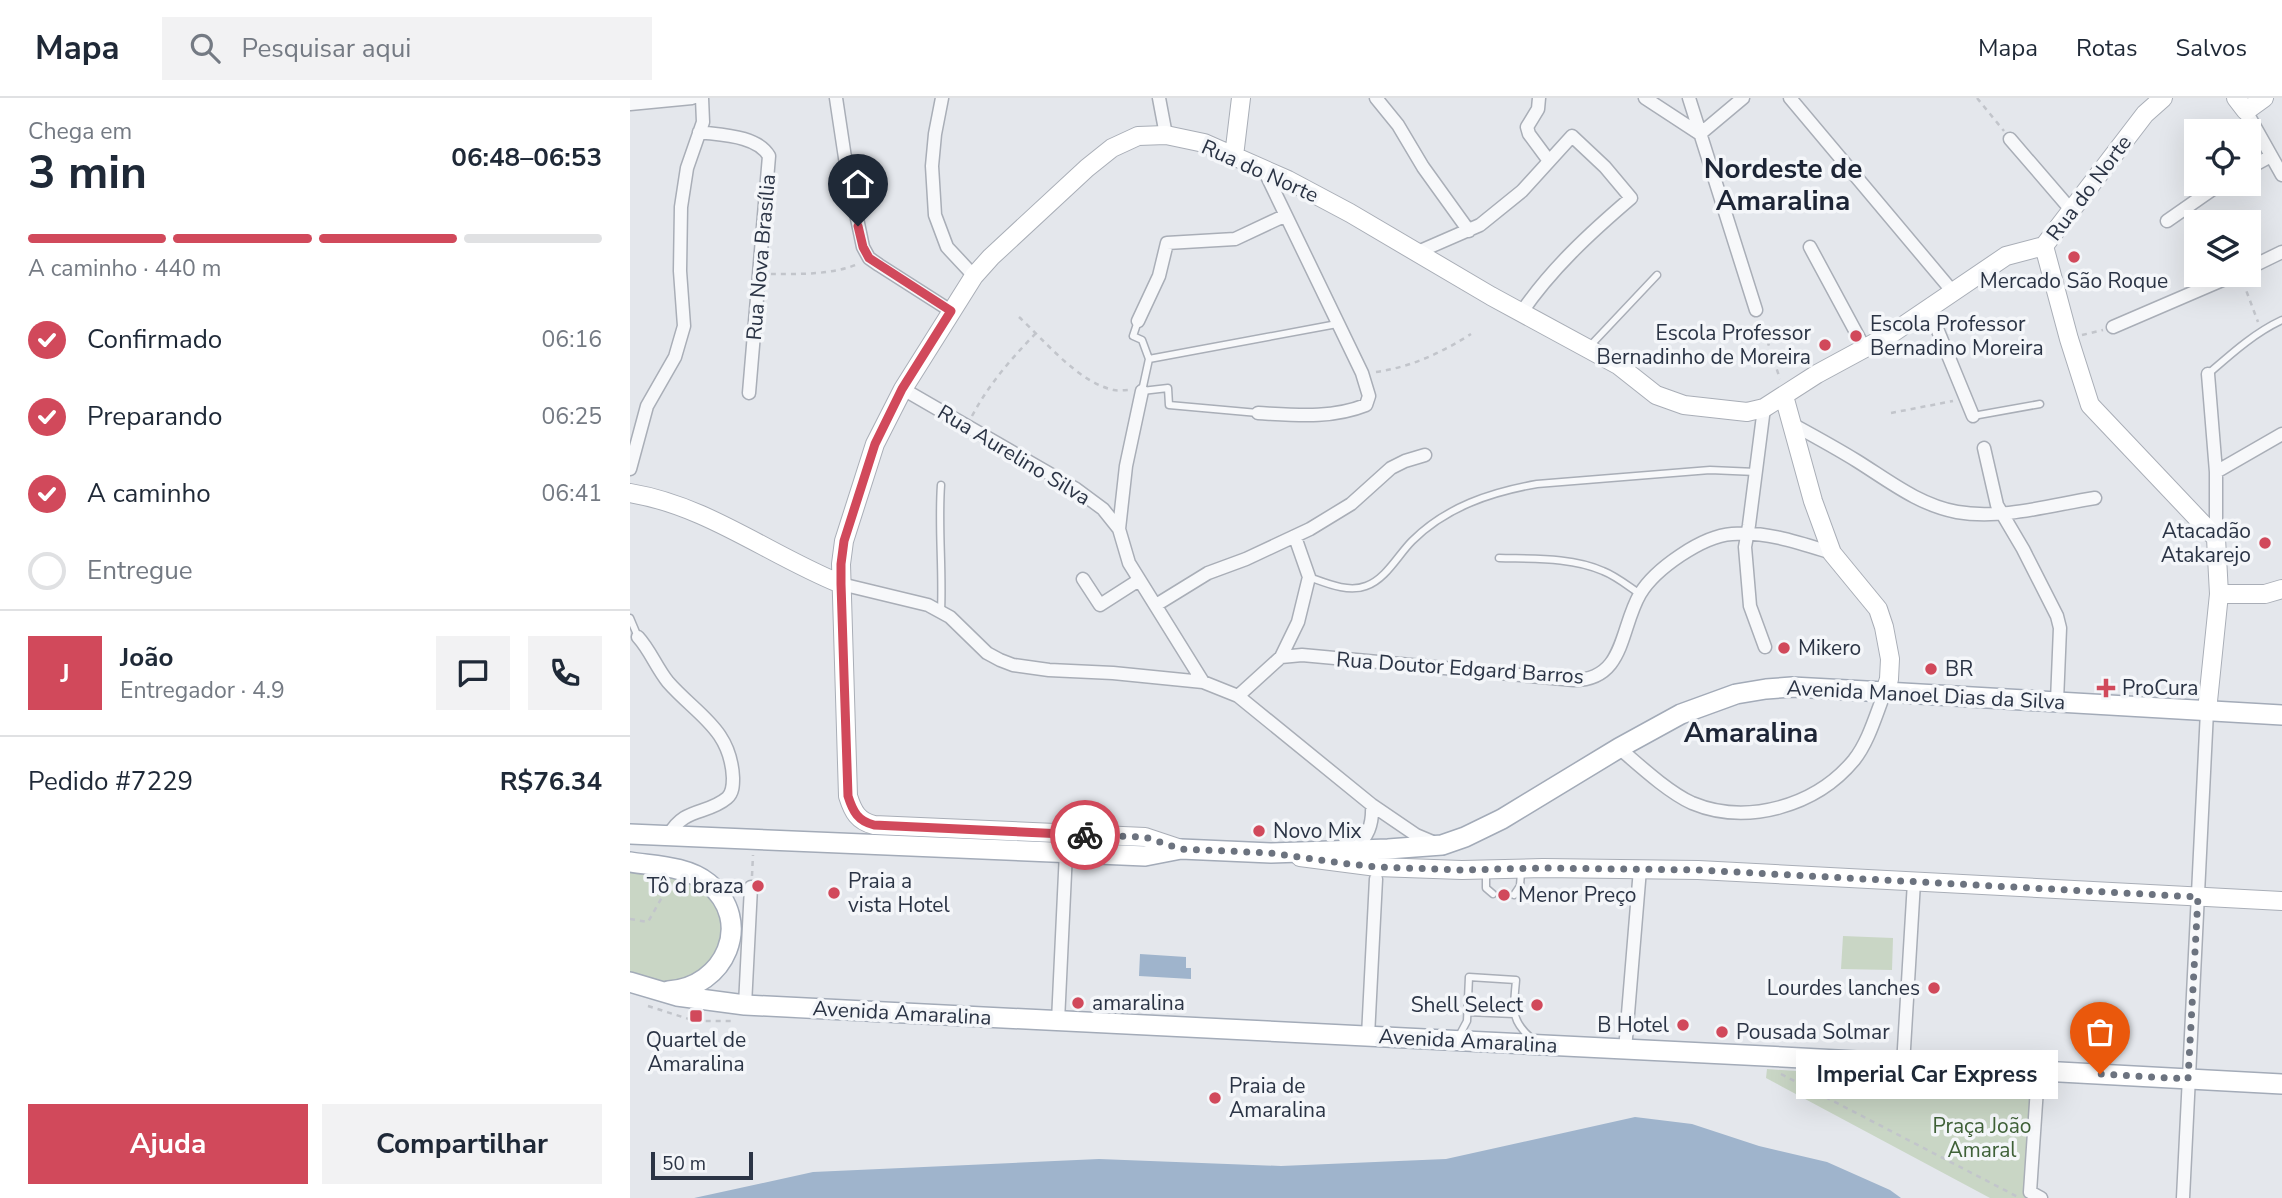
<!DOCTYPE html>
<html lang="pt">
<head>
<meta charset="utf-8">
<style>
  :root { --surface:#fff; --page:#f2f2f3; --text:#1f2937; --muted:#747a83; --line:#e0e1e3; --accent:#d1495b }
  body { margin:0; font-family:"Nunito Sans",sans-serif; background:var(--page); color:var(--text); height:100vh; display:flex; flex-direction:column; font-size:26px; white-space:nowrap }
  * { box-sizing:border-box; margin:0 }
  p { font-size:23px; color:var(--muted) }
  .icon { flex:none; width:38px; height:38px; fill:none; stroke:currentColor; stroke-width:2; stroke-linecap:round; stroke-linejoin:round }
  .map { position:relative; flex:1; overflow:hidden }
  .sheet { display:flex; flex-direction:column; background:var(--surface); width:630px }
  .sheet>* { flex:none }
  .fabs { position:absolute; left:1554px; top:21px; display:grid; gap:14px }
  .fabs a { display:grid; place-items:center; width:77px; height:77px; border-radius:0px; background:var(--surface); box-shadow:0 7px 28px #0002; font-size:35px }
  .scale { position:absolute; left:21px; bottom:18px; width:102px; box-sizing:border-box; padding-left:7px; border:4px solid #2b3445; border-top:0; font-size:19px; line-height:24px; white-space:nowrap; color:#2b3445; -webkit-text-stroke:5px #f4f6f9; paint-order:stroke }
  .pin { position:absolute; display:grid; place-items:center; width:60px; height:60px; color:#fff; margin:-72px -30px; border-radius:50% 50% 50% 0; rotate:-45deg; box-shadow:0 0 7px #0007 }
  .pin .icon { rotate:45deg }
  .courier { position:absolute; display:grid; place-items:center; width:70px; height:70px; margin:-35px; border:5px solid #d1495b; border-radius:50%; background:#fff; color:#222; box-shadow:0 2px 9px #0007 }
  .bubble { position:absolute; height:49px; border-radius:0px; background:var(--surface); box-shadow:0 7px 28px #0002; font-size:23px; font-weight:700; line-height:49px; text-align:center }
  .head em { font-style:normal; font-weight:700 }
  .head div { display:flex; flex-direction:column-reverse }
  .head { display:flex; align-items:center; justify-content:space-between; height:119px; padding:0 28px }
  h1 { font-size:46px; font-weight:700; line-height:52px }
  .bar { display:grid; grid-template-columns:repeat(4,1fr); gap:10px 7px; align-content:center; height:84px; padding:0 28px }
  .bar i { height:9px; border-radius:5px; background:var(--line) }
  .bar .current { background:var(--accent) }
  .bar p { grid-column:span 4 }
  .line { display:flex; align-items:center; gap:18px; padding:0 28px; border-top:2px solid var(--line) }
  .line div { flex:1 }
  .round { display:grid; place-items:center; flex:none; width:74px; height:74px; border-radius:0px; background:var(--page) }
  ol { padding:0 28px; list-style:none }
  li { display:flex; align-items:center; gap:21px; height:77px }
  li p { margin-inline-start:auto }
  li .icon { padding:7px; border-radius:50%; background:var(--accent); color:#fff; stroke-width:4 }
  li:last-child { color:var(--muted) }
  li i { width:38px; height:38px; border:4px solid var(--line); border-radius:50% }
  .cta { display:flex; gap:14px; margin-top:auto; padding:14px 28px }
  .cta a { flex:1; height:80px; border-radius:0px; background:var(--accent); color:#fff; font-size:28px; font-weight:700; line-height:80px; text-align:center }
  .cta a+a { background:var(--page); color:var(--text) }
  header { display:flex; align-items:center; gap:42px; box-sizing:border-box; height:98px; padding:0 35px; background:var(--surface); border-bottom:2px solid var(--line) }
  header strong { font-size:33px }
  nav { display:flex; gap:38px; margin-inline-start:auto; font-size:24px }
  .search { width:490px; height:63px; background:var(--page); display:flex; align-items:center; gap:18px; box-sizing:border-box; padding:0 24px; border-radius:0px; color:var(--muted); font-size:26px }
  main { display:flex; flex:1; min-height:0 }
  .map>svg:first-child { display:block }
</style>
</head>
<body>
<header>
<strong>Mapa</strong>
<div class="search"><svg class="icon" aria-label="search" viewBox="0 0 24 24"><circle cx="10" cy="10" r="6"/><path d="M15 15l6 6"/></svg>Pesquisar aqui</div>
<nav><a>Mapa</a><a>Rotas</a><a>Salvos</a></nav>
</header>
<main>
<section class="sheet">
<div class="head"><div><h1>3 min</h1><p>Chega em</p></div><em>06:48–06:53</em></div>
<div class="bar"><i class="current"></i><i class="current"></i><i class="current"></i><i></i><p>A caminho · 440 m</p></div>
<ol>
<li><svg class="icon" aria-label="check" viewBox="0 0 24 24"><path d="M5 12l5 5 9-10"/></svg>Confirmado<p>06:16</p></li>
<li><svg class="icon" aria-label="check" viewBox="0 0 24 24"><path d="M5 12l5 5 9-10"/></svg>Preparando<p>06:25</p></li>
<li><svg class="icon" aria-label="check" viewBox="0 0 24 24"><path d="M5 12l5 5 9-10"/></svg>A caminho<p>06:41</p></li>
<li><i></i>Entregue</li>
</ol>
<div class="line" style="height:126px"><b class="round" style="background:var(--accent);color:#fff">J</b><div><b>João</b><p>Entregador · 4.9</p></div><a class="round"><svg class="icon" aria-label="chat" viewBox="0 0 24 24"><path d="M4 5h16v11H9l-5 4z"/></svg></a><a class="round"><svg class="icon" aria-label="phone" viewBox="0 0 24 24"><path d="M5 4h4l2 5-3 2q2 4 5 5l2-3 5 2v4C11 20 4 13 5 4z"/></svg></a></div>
<div class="line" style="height:91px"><div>Pedido #7229</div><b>R$76.34</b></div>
<div class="cta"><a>Ajuda</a><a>Compartilhar</a></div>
</section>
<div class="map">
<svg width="1652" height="1100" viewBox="0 0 1652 1100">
  <rect width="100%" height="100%" fill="#e4e7ec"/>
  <!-- green -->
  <path fill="#c9d6c5" d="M0 773C21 777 51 776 69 788 104 813 98 866 58 880 53 882 48 885 42 885 29 885 13 880 0 874Z
    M1213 838 1263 840 1262 872 1211 871Z
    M1137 971 1255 979 1336 991 1402 990 1396 1100H1360L1136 980Z"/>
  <!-- water -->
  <path fill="#9fb4cc" d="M510 856 556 859V870H561V881L509 878Z
    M1005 1019 1062 1026 1129 1048 1197 1064 1260 1092 1271 1100H64L183 1074 469 1061 651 1068 816 1061Z"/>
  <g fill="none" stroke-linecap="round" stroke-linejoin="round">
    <!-- lane casing -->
    <g stroke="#a9aeb7" stroke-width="9">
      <path id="lane" d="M508 223 503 238 512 242 519 261 512 293 538 290 539 307 628 315
        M959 249 1027 177
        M519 261 707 226
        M1578 276C1601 256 1624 235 1652 222
        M1343 318 1410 306
        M311 387C308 429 313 471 311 513
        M869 460C902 461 942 459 973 473 986 478 998 488 1010 496
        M679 479C696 485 718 495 736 488 756 481 768 457 782 443 816 409 861 394 907 386L1080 372 1126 374
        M0 520 8 539
        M856 774V790L863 796
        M884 797 890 788 891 774
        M837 914 884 916
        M829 938 837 923 839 879 886 882C884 909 879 921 901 940"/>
    </g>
    <!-- street casing -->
    <g stroke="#a9aeb7" stroke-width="15">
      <path id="street" d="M206 0 217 73 233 149 239 160 249 167 321 213
        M312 0 305 36 302 68 305 117 317 149 344 178
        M529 0 536 37
        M746 0 768 27 793 69 839 133
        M909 0 908 11 897 29 899 36 919 63
        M1015 0 1070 36
        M1059 0 1126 212
        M1160 0 1323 194
        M0 6 62 0
        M1616 13 1652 77
        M69 34C90 37 127 37 139 58L119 295
        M1070 36 1113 0
        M1380 41 1442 113
        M1619 70 1641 58
        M1537 123 1590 86
        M1180 149 1235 251
        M788 154 850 127 892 93 942 38 975 69 1001 100C960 135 921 171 891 215
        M1619 170 1652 154
        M1299 211 1343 318
        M508 223 529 178 537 145 605 141 654 118
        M1483 229 1604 177
        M1578 276 1586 374V440
        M273 291 446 391 473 411 489 431 499 465 573 584
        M1134 310 1119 427 1115 449 1120 508 1135 549
        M628 315C665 317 701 321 736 307L739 298 732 275 634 72
        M1162 326C1184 338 1206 350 1227 363 1259 383 1289 407 1327 414 1371 422 1421 407 1465 400
        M1354 350 1367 407 1393 451 1427 518 1430 530 1427 603
        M0 371 17 308 45 259 54 228 50 173 51 109 57 70 73 24 72 0
        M1586 374 1652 336
        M489 431 496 368 512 293
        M453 481 470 507 509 482
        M211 486 298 507 320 519 357 555 370 562 383 567 419 572 483 575 573 584 608 598 742 707 786 737 805 745
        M526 507 578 475 616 461 680 431 721 406 761 370 775 363 795 357
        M8 539C20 552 26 569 38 584 67 617 101 631 103 680 103 687 103 695 97 700 77 717 54 709 39 737
        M651 559 668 524 679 479 665 439
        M608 598 651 559 672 557 944 582C995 582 990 530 1010 496 1025 471 1072 438 1102 436 1136 433 1170 445 1202 455
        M989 650C1010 668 1038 694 1062 705 1117 728 1186 708 1224 662 1239 643 1246 616 1255 594
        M723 753C738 739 743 727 742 707
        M115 907 121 789
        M428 923 436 754
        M738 938 746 781
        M995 952 1010 771
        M1273 967 1284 784
        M1411 1100 1400 1094 1407 990 1424 974
        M1553 1100 1577 613"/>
    </g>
    <!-- secondary casing -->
    <g stroke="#a9aeb7" stroke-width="20">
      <path id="secondary" d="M1606 0 1616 13 1634 0
        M604 58 611 0
        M1414 148 1439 241 1460 307 1586 440 1589 496 1577 613
        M1154 298 1183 403 1202 455 1248 511 1254 529 1260 561 1259 581 1255 594
        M0 395C78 408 139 457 211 486
        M1589 496H1635L1652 491
        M551 751 515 739 244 727C228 723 223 714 218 698L211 466 214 443 245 346 273 291 344 178 361 159 457 70 482 50 508 38 536 37 574 45 658 82 720 115 861 198 988 267 1026 297 1054 307 1117 314 1134 310 1187 276 1261 236 1376 158 1414 148 1515 16 1533 0
        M670 759 747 769 832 772 913 770 1068 772 1652 803"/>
    </g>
    <!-- primary casing -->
    <g stroke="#a3abb8" stroke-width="22">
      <path id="primary" d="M0 736 515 758 551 751 641 755 758 751 812 747 835 739 872 721 989 650 1051 616 1106 596 1136 591 1162 589 1255 594 1652 617
        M0 764C25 768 57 768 78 785 125 823 95 890 38 893
        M0 884 47 898 115 907 1135 958 1652 986"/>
    </g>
    <!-- path -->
    <path stroke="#c2c5cb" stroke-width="2.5" stroke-dasharray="5 5" stroke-linecap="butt" d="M1347 0 1374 33
      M141 176C169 176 202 177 228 166
      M1613 184 1628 224
      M389 219C415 243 449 285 484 292 489 293 495 292 500 292
      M1131 224 1150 281
      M1452 237 1473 232
      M746 274C781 269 811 255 841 236
      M1261 315 1323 303
      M342 318C359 286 381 261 406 235
      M122 778 123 757
      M0 821 18 824 40 785
      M18 908 65 923H103
      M1151 976 1388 1099
      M1249 982 1344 994 1367 988"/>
    <!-- lane -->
    <use href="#lane" stroke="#f7f8fa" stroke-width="6"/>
    <!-- street -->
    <use href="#street" stroke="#f7f8fa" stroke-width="12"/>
    <!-- secondary -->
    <use href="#secondary" stroke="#fff" stroke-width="18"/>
    <!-- primary -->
    <use href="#primary" stroke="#fff" stroke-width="19"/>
  </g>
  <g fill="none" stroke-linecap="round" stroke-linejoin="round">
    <!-- done -->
    <path stroke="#6c737f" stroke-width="7" stroke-dasharray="0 12.6" d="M455 737 515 739 551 751 641 755 711 765 747 769 832 772 913 770 1068 772 1568 799 1558 981 1470 976"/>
    <!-- route -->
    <path stroke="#d1495b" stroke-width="9" d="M228 128 233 149 239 160 321 213 272 291 245 346 214 443 211 466V486L218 698C223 714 228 723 244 727L455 737"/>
  </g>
  <!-- markers -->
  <g fill="#d1495b" stroke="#f4f6f9" stroke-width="2.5">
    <circle cx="1444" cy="159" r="7"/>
    <circle cx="1226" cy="238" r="7"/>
    <circle cx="1195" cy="247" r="7"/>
    <circle cx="1635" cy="445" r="7"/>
    <circle cx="1154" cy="550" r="7"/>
    <circle cx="1301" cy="571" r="7"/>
    <path d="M1472.5 579.5h7v7h7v7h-7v7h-7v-7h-7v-7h7z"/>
    <circle cx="629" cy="733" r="7"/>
    <circle cx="128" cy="788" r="7"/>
    <circle cx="204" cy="795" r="7"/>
    <circle cx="874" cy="797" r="7"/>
    <circle cx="1304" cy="890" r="7"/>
    <circle cx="448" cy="905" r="7"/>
    <circle cx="907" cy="907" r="7"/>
    <rect x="59" y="911" width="14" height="14" rx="3.5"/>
    <circle cx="1053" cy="927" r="7"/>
    <circle cx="1092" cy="934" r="7"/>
    <circle cx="585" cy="1000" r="7"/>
  </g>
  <g text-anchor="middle" stroke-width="7" stroke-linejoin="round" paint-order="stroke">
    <!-- street labels -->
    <g font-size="21" fill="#2b3445" stroke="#f4f6f9">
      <text transform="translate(630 73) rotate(24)" y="7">Rua do Norte</text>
      <text transform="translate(1459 90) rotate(-53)" y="7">Rua do Norte</text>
      <text transform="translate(131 159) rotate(-85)" y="7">Rua Nova Brasília</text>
      <text transform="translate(384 357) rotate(31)" y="7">Rua Aurelino Silva</text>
      <text transform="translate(830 570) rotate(4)" y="7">Rua Doutor Edgard Barros</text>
      <text transform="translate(1296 597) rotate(3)" y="7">Avenida Manoel Dias da Silva</text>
      <text transform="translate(272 915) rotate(3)" y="7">Avenida Amaralina</text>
      <text transform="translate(838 943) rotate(3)" y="7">Avenida Amaralina</text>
    </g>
    <!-- poi labels -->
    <g font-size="21" fill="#2b3445" stroke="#f4f6f9" text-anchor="start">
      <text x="1444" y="190" text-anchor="middle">Mercado São Roque</text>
      <text x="1240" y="233">Escola Professor<tspan x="1240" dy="24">Bernadino Moreira</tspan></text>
      <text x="1181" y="242" text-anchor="end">Escola Professor<tspan x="1181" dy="24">Bernadinho de Moreira</tspan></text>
      <text x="1621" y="440" text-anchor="end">Atacadão<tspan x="1621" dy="24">Atakarejo</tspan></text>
      <text x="1168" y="557">Mikero</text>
      <text x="1315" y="578">BR</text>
      <text x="1492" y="597">ProCura</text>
      <text x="643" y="740">Novo Mix</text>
      <text x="218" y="790">Praia a<tspan x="218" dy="24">vista Hotel</tspan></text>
      <text x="114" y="795" text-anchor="end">Tô d braza</text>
      <text x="888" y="804">Menor Preço</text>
      <text x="1290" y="897" text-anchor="end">Lourdes lanches</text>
      <text x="462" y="912">amaralina</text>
      <text x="893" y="914" text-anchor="end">Shell Select</text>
      <text x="1039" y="934" text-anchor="end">B Hotel</text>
      <text x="1106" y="941">Pousada Solmar</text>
      <text x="66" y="949" text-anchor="middle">Quartel de<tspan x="66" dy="24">Amaralina</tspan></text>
      <text x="599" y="995">Praia de<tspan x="599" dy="24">Amaralina</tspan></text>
    </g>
    <!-- park labels -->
    <g font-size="21" fill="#3f6138" stroke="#f4f6f9">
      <text x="1352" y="1035">Praça João<tspan x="1352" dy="24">Amaral</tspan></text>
    </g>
    <!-- district labels -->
    <g font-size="28" font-weight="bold" fill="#1d2536" stroke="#f4f6f9">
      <text x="1153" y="80">Nordeste de<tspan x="1153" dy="32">Amaralina</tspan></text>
      <text x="1121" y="644">Amaralina</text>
    </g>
  </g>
</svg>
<div class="fabs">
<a><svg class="icon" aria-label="locate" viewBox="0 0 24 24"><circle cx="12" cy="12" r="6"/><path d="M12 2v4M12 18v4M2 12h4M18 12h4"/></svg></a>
<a><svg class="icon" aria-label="layers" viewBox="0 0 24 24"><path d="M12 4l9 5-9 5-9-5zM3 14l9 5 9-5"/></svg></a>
</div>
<div class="scale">50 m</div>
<div class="pin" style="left:1470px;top:976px;background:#ea580c"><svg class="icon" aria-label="bag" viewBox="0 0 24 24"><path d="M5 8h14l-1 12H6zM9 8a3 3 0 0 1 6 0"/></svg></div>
<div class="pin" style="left:228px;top:128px;background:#1f2937"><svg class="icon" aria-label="home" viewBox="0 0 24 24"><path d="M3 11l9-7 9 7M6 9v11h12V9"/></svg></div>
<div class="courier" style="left:455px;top:737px"><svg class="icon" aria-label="bike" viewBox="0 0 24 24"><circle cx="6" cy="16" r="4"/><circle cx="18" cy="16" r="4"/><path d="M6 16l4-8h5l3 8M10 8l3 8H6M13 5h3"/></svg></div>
<div class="bubble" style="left:1166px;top:952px;width:262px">Imperial Car Express</div>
</div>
</main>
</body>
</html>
